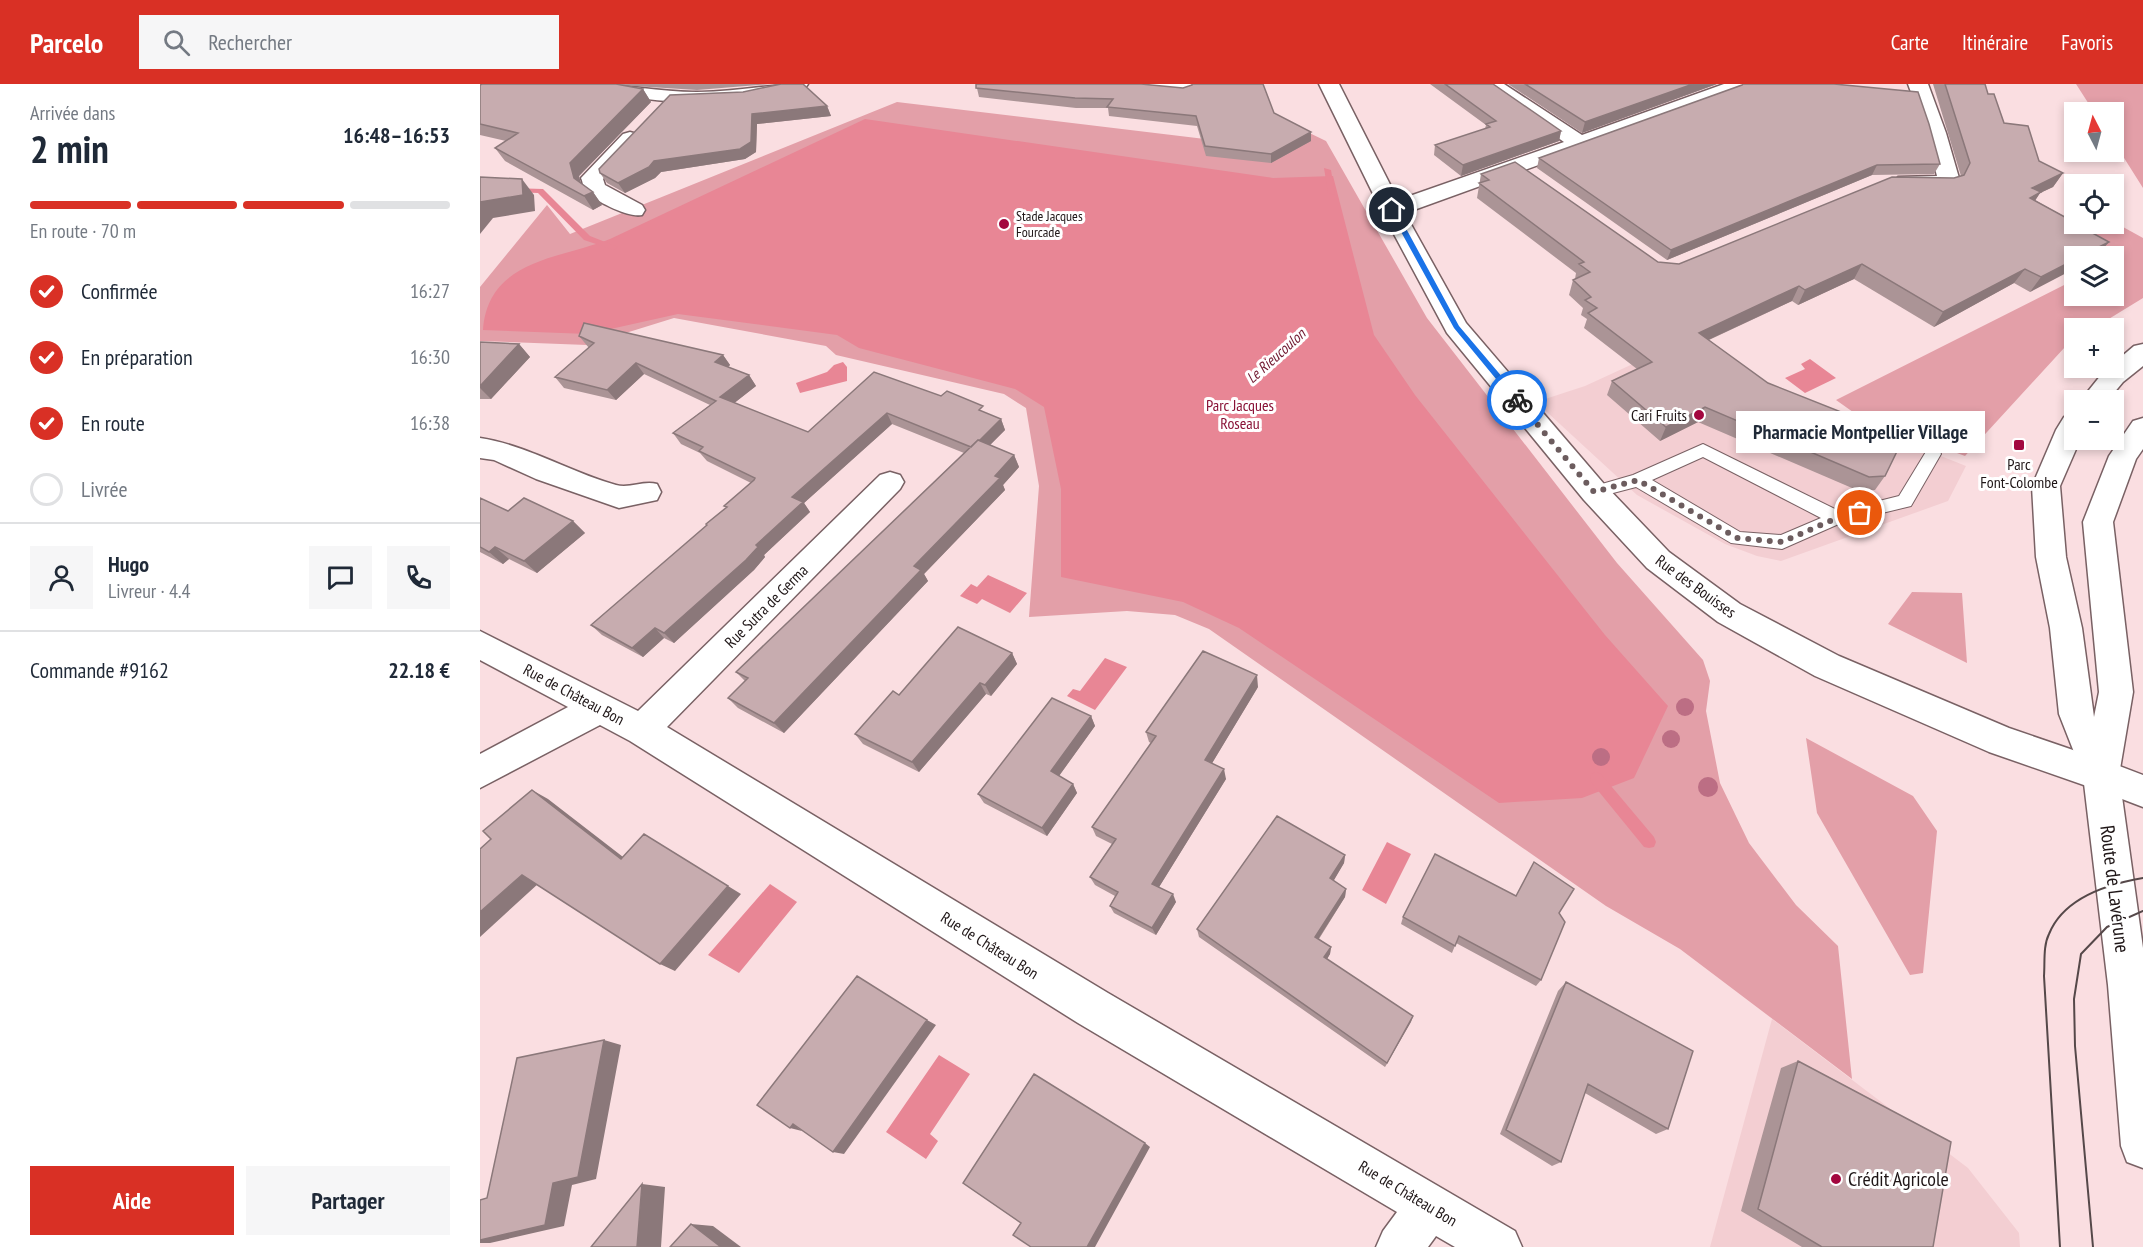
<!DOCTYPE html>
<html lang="fr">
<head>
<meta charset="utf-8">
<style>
  :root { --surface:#fff; --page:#f6f6f7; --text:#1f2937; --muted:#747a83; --line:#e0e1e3; --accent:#d93025 }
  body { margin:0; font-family:"PT Sans Narrow",sans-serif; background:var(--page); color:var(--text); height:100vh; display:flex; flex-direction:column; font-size:22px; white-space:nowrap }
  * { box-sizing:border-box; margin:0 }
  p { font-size:20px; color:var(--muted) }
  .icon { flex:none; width:33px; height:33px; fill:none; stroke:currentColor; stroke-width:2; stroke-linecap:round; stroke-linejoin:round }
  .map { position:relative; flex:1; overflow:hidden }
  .panel { display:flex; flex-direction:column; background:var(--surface); width:480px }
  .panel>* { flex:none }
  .needle { width:39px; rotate:354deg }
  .buttons { position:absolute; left:1584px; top:18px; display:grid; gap:12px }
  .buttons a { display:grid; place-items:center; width:60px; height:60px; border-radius:0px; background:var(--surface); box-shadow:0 3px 9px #0003; font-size:30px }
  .pin { position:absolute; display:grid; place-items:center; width:51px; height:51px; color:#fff; margin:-26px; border:3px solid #fff; border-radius:50%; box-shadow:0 2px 6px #0007 }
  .courier { position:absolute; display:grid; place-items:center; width:60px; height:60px; margin:-30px; border:4px solid #1a73e8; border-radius:50%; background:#fff; color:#222; box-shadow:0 2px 8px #0007 }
  .bubble { position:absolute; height:42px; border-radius:0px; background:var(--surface); box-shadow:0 3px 9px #0003; font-size:20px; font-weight:700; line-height:42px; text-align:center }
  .summary em { font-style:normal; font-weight:700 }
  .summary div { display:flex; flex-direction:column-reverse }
  .summary { display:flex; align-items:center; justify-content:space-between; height:102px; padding:0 30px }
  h1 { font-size:39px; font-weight:700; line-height:45px }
  .bar { display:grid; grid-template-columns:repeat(4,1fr); gap:9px 6px; align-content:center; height:72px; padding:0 30px }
  .bar i { height:8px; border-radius:4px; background:var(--line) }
  .bar .current { background:var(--accent) }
  .bar p { grid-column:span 4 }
  .line { display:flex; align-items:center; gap:15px; padding:0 30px; border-top:2px solid var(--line) }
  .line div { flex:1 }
  .round { display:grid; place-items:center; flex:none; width:63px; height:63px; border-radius:0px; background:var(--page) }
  ol { padding:0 30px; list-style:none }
  li { display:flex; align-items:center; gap:18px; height:66px }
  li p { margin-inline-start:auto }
  li .icon { padding:6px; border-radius:50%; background:var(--accent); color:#fff; stroke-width:4 }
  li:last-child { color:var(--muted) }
  li i { width:33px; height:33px; border:3px solid var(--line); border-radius:50% }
  .button { display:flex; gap:12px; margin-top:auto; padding:12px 30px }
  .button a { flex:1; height:69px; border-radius:0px; background:var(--accent); color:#fff; font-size:24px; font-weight:700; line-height:69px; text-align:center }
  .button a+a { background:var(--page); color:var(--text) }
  header { display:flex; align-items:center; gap:36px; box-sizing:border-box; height:84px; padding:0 30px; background:var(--accent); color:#fff }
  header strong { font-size:28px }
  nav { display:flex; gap:33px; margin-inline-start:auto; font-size:21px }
  .search { width:420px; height:54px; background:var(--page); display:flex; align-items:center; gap:15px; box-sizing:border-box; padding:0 21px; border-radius:0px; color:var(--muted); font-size:22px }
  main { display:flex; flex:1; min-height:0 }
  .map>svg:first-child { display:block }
</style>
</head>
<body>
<header>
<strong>Parcelo</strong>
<div class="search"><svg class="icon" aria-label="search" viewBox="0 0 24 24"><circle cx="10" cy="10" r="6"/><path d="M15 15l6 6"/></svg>Rechercher</div>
<nav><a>Carte</a><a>Itinéraire</a><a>Favoris</a></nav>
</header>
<main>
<section class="panel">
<div class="summary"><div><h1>2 min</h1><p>Arrivée dans</p></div><em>16:48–16:53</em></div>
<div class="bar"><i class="current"></i><i class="current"></i><i class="current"></i><i></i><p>En route · 70 m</p></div>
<ol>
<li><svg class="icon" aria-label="check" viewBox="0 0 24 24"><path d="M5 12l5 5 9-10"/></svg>Confirmée<p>16:27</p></li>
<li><svg class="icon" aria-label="check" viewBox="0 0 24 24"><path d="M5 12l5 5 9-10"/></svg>En préparation<p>16:30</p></li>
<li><svg class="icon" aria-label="check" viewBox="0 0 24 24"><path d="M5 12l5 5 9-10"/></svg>En route<p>16:38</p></li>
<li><i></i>Livrée</li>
</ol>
<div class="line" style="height:108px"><a class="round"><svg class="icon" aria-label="person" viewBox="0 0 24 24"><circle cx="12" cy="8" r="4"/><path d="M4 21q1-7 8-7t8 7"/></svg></a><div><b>Hugo</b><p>Livreur · 4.4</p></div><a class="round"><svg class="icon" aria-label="chat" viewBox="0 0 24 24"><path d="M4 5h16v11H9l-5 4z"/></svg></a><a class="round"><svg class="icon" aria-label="phone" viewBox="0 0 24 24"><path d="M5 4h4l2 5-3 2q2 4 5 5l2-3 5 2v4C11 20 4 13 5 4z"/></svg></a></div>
<div class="line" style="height:78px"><div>Commande #9162</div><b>22.18 €</b></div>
<div class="button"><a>Aide</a><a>Partager</a></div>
</section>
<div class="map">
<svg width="1663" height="1163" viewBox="0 0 1663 1163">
  <rect width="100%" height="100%" fill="#fadee1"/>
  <!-- built -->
  <path fill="#f3ced2" d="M1218 250 1290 304 1486 382 1468 417 1301 477 1277 472 1245 460 1157 411 1056 318 1105 302Z
    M1292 935 1488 1084 1539 1149 1540 1163H1230Z"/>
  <!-- green -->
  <path fill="#e39fa8" d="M1596 0H1663V104L1634 58V28H1614Z
    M417 18 783 62 817 43 846 57 947 234 1137 479 1223 576 1230 597 1226 627 1240 699 1269 759 1316 821 1358 862 1372 995 1200 865 1126 822 729 545 695 531 647 527 549 533 559 402 546 324 524 310 356 271 346 262 194 234 107 261 0 257V203L67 121 90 150Z
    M1594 134V140L1634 138 1663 154V214L1614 244H1594V257L1585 263 1485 372 1380 333 1356 316 1594 196V212H1634V172H1628L1575 141Z
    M1432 508 1482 509 1487 579 1408 540Z
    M1326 654 1433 712 1457 747 1443 889 1430 891 1337 729Z"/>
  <!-- water -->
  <path fill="#e88695" d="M385 35 793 94 853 92 894 251 935 311 1125 551 1188 622 1154 694 1102 714 1019 719 759 544 703 518 581 493V405L564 323 535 305 379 264 357 251 198 230 108 250 3 246C8 175 80 175 130 155Z
    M1330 275 1356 294 1325 309 1305 294 1325 285 1321 280Z
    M363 278 367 283V297L320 309 316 299 347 288 354 281Z
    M508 491 547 509 530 529 502 515 497 520 480 512 491 500 497 503Z
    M625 574 647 583 615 626 587 612 593 605 600 607Z
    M907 758 931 770 906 820 882 806Z
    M290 800 317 818 259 889 228 871Z
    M459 971 490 990 450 1050 458 1057 446 1075 406 1048Z"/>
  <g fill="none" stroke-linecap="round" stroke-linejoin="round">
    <!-- stream -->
    <path fill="#e88695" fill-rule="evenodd" d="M844 84 851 86 855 111 848 109Z
      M31 104 63 105 110 152 138 163 134 166 104 156 58 109 34 108 30 106Z
      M1116 688 1121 690 1174 753 1176 758 1174 763 1169 764 1164 763 1111 698 1110 694 1111 690Z"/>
    <!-- service casing -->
    <g stroke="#796164" stroke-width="2">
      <path id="service" d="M1223 360 1359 427 1419 412 1447 366H1459L1461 370 1431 422 1361 439 1302 465 1251 459 1156 403 1114 414 1108 412 1105 408 1108 404 1153 391ZM1223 373 1341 434 1301 451 1260 448 1172 396Z"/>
    </g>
    <!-- minor casing -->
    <g stroke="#796164" stroke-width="3">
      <path id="minor" d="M106 0C144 0 180 8 217 8 254 8 290 0 328 0L325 4C249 23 185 23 109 4Z
        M642 0H712L714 5 711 9 704 11 652 6 645 4Z
        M1001 0H1024L1102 51 1244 0H1264L1258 9 920 131 912 133 904 131 901 126 904 121 1084 58Z
        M1428 0H1448L1466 49 1479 94 1473 104 1465 106 1418 103 1415 98 1418 93 1457 92 1446 49Z
        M150 48 157 50 160 54 123 95 125 101 162 121 165 126 162 131C149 134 116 118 106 107 103 104 103 98 101 94L143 50Z
        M0 354C47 361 90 388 136 401 150 405 163 396 177 400L181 408 177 416 139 424 56 395 14 376 0 374Z
        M410 388 420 391 424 398 420 405 187 643 628 909 1035 1147 1042 1163H975L956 1152 948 1163H896L903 1147 917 1128 598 939 150 657 120 641 0 704V670L88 623 0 576V547L158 627 400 391Z
        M1621 675 1663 691V723L1608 702 1603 691 1608 680Z"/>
    </g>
    <!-- tertiary casing -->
    <g stroke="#796164" stroke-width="3">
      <path id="tertiary" d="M839 0H859L923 126 986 239 1124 400 1189 468 1260 520 1359 572 1529 644 1634 680 1639 691 1634 702 1621 707 1509 668 1335 592 1238 538 1167 484 1104 416 967 249 901 126Z"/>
    </g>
    <!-- secondary casing -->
    <g stroke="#796164" stroke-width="3">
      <path id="secondary" d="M1663 260V282L1643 298 1628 316H1601L1625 286 1634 284V279L1654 262Z
        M1594 331V356H1600L1580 402 1586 473 1602 544 1614 633 1619 608 1603 438 1629 372 1653 337 1663 334V365L1656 375 1633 438 1653 608 1639 691 1663 864V1084L1647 1078 1641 1062 1628 901 1603 691 1579 630 1570 544 1556 473 1552 402 1576 346 1584 333Z"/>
    </g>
    <!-- service -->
    <use href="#service" fill="#fff" fill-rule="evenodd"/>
    <!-- minor -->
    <use href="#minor" fill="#fff" fill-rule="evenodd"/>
    <!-- tertiary -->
    <use href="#tertiary" fill="#fff" fill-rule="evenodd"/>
    <!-- secondary -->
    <use href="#secondary" fill="#fff" fill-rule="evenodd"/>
    <!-- tram -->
    <path stroke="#554849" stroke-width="2" d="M1580 1163 1564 892C1565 878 1563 862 1569 850 1584 813 1628 800 1663 794
      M1613 1163 1595 962 1594 915 1601 870 1627 843 1663 827"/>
  </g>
  <!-- trees -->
  <g fill="#bc6e84">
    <circle cx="1205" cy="623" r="9"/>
    <circle cx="1191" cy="655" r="9"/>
    <circle cx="1121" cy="673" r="9"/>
    <circle cx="1228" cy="703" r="10"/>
  </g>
  <!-- wall -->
  <path fill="#ab9496" d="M2 0H290L217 6 138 1 163 5 171 18 99 92 101 99 113 108 122 121 113 126 25 77 15 64 26 57 0 51V1Z
    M496 0 794 29 831 57 791 79 726 72 717 42 629 32 628 24H596L499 13Z
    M950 0H1013L1081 47 1079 57 981 92 954 71 955 61 1005 45 1006 41Z
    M1028 0H1237L1102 49Z
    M1453 0H1505L1508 10 1524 39 1559 77 1583 89 1573 103 1560 109 1555 116 1629 158 1550 208 1534 199 1454 243 1374 195 1318 221 1312 217 1229 256 1405 392 1395 406 1379 407 1218 338 1180 357 1127 311 1132 297 1157 285 1104 244 1107 235 1101 231 1103 224 1089 211 1093 196 1095 195 1096 189 997 114 1001 90 1178 178 1199 180 1481 92Z
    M1262 1 1460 80 1454 90 1392 91 1187 176 1057 84 1059 74Z
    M263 8 347 22 351 32 277 40 276 68 265 75 181 88 175 94 145 109 127 99 120 89Z
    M99 252 243 271 250 281 248 283 269 291 276 302 254 319 328 348 394 288 521 335 525 346 510 361 534 371 539 383 523 401 525 406 444 490 448 497 304 649 258 624 248 614 265 597 256 588 484 369 412 340 324 419 330 428 284 471 285 473 274 486 194 559 184 554 163 573 122 551 111 541 227 442 226 440 246 424 244 422 271 399 227 377 220 369 201 360 193 349 230 321 164 290 136 316 84 304 75 293 109 264Z
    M0 258 39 260 50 273 11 315H0Z
    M0 414 28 427 93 437 105 449 57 489 29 475 23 480 0 468Z
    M532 569 537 580 511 612 506 610 439 688 383 660 375 650 419 611Z
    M778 603 732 679 746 695 679 803 696 818 676 851 634 829 630 822 635 812 615 801 610 793 632 760 616 752 612 743 671 659 669 658 666 648Z
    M611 632 615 642 579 692 593 700 597 709 567 752 504 719 498 710Z
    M865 771 864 779 853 797 866 805 865 813 839 855 851 863 850 870 847 875 933 932 905 983 719 853 717 845Z
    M1036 812 1079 829 1061 896 1056 902 976 859 972 869 921 840 923 833Z
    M1086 898 1188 1045 1176 1050 1105 1009 1081 1078 1072 1082 1020 1050 1078 907Z
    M1318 977 1453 1163H1322L1261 1127 1301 984Z"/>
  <!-- shaded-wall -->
  <path fill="#8b787a" d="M1213 0H1237L1102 49 1105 38Z
    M163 5 171 18 99 92 103 107 94 94 90 79Z
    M347 22 351 32 277 40 276 68 265 75 181 88 175 94 145 109 138 99 174 77 272 30Z
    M1081 47 1079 57 981 92 983 81Z
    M831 48V57L791 79V70Z
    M1397 81 1392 91 1187 176 1191 166Z
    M1583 89 1573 103 1560 109 1551 123 1552 104Z
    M42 95 54 111 55 127 13 134 0 150V118Z
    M113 108 122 121 113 126 104 112Z
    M1629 158 1617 172H1601Z
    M1594 176V185L1550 208 1561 193Z
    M1382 180 1374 195 1318 221 1325 206Z
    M1545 185 1534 199 1454 243 1463 228Z
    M1319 202 1312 217 1213 263 1219 249Z
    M39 260 50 273 11 315 0 304V302Z
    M243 271 250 281 242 289 235 278Z
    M156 279 164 290 136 316 127 306Z
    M269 291 276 302 248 324 240 313Z
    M1225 323 1218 338 1180 357 1186 343Z
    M407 329 412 340 324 419 330 428 284 471 285 473 274 486 194 559 184 549 276 461 312 413Z
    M521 335 525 346 497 374 492 364Z
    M534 371 539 383 523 401 525 406 444 490 448 497 304 649 294 639Z
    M93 437 105 449 57 489 44 477Z
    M15 463 29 475 23 480 9 468Z
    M175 544 184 554 163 573 152 564Z
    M532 569 537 580 511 612 505 601Z
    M777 591 778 603 728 686 725 676Z
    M500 599 506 610 439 688 432 678Z
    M611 632 615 642 576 696 571 687Z
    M744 685 746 695 676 808 672 800Z
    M593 700 597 709 567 752 562 744Z
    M52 706 68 715 156 783 141 775Z
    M865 771 864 779 850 803V794Z
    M42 791 59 799 0 853V828Z
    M248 802 261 810 195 887 180 880Z
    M866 805 865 813 835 860V853Z
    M693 810 696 818 676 851 672 844Z
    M851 863 850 870 844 880V873Z
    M933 932 931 938 905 983 907 979Z
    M447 936 456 941 364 1070 353 1068Z
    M124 956 141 961 116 1095 92 1101 84 1142 10 1159H0V1156L73 1099Z
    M313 1040 322 1047 310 1044Z
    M665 1059 670 1063 615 1163H607Z
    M162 1100 185 1103 181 1163H157Z
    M211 1140 233 1142 261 1163H241Z"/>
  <!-- building -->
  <path fill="#c7acaf" stroke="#8b787a" stroke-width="1.5" d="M2 0H136L163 5 90 79 94 94 113 108 104 112 15 64 38 49 0 40V1Z
    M301 0H323L347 22 272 30 271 58 260 65 174 77 169 83 138 99 120 89 119 85 190 11 263 8Z
    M496 0H661L703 4 712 1V0H783L794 29 831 48 791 70 725 62 716 32 627 23 633 15 595 14 496 4Z
    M965 0H1013L1081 47 983 81 955 61 1010 43 1006 40 1016 37Z
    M1045 0H1213L1105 38Z
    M1263 0H1354L1438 8 1449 40 1460 80 1397 81 1191 166 1059 74 1262 1Z
    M1465 0H1505L1508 10H1514L1524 39 1548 42 1559 77 1583 89 1552 104 1561 108 1550 114 1594 138V140H1596L1629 158 1601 172H1594V176L1561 193 1545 185 1463 228 1382 180 1325 206 1319 202 1219 249 1288 299 1424 353 1405 392 1389 393 1225 323 1186 343 1132 297 1172 278 1108 229 1117 224 1105 216 1111 213 1093 196 1110 188 1099 180 1104 178 999 99 1009 96 1001 90 1035 78 1178 178 1199 180 1412 93 1474 94 1484 91 1490 79Z
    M0 93 42 95 43 111 0 118Z
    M104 239 243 271 235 278 269 291 240 313 328 348 394 288 461 312 467 307 503 322 499 326 521 335 500 356H498L491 363 407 329 312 413 323 418 276 461 278 463 266 476 184 549 175 544 152 564 111 541 227 441 226 440 247 423 244 422 274 396 275 394 219 367 223 363 193 349 236 317 156 279 127 306 75 293 114 259 99 252Z
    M0 258 39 260 0 302Z
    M498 356 534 371 515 392 520 394 434 482 441 486 294 639 248 614 268 594 256 588Z
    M0 414 28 427 44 414 93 437 44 477 15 463 9 468 0 463Z
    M478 543 532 569 505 601 500 599 432 678 375 650 413 607 419 611Z
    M723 567 777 591 725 676 744 685 672 800 693 810 672 844 630 822 638 808 610 793 636 755 612 743 676 652 666 648Z
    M572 614 611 632 571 687 593 700 562 744 498 710Z
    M52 706 141 775 164 750 248 802 180 880 42 791 0 828V765L11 755 3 747Z
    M797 732 865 771 850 794 866 805 835 853 851 863 844 873 933 932 907 979 717 845Z
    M955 770 1036 812 1054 778 1094 805 1079 829 1085 838 1061 896 979 852 975 862 923 833Z
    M377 892 447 936 353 1068 313 1040 310 1044 277 1021Z
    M1086 898 1213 967 1188 1045 1108 1000 1081 1078 1026 1046Z
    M124 956 98 1093 73 1099 65 1141 0 1156V1116L7 1114 37 974Z
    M1318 977 1471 1058 1453 1163H1342L1278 1125Z
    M554 990 665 1059 607 1163H551L533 1151 541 1139 483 1099Z
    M162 1100 157 1163H111Z
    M211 1140 241 1163H190Z"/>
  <!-- route -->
  <path fill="#1a73e8" d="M912 124 916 126 979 242 1040 314V318H1035L974 244 909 126Z"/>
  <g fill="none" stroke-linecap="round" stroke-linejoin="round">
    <!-- done -->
    <path stroke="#6c5c5e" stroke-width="6" stroke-dasharray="0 10.8" d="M1037 316 1114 408 1158 396 1257 454 1302 458 1357 434 1380 429"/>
  </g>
  <!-- markers -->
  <g fill="#a3073f" stroke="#fff" stroke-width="2">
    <circle cx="524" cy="140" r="6"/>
    <circle cx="1219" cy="331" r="6"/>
    <rect x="1533" y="355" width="12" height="12" rx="3"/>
    <circle cx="1356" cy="1095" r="6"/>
  </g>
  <g text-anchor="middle" stroke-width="6" stroke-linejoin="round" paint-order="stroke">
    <!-- far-poi labels -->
    <g font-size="14" fill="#1f1617" stroke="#fff" text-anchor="start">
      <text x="536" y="137">Stade Jacques<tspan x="536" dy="16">Fourcade</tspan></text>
    </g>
    <!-- far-water labels -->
    <g font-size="15" font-style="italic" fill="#70182f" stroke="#fff">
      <text transform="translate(796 272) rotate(-42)" y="5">Le Rieucoulon</text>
    </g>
    <!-- park labels -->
    <g font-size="16" fill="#891237" stroke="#fff">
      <text x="760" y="327">Parc Jacques<tspan x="760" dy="18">Roseau</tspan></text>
    </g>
    <!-- poi labels -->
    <g font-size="16" fill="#1f1617" stroke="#fff" text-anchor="end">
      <text x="1207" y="337">Cari Fruits</text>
      <text x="1539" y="386" text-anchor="middle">Parc<tspan x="1539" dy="18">Font-Colombe</tspan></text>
    </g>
    <!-- street labels -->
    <g font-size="16" fill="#1f1617" stroke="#fff">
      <text transform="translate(1216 502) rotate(36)" y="6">Rue des Bouisses</text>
      <text transform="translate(286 522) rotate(-45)" y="6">Rue Sutra de Germa</text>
      <text transform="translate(94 610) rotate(28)" y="6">Rue de Château Bon</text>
      <text transform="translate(510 861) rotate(32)" y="6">Rue de Château Bon</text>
      <text transform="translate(928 1109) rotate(31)" y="6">Rue de Château Bon</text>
    </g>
    <!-- near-street labels -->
    <g font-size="20" fill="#1f1617" stroke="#fff">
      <text transform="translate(1635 805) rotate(83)" y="7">Route de Lavérune</text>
    </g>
    <!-- near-poi labels -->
    <g font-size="20" fill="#1f1617" stroke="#fff" text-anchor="start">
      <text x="1368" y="1102">Crédit Agricole</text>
    </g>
  </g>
</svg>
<div class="buttons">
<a><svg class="needle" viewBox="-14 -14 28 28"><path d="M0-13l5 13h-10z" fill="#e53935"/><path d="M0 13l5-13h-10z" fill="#747a83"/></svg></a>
<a><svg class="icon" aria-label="locate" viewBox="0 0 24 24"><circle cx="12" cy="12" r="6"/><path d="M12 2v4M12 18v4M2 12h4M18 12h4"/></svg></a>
<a><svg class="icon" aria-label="layers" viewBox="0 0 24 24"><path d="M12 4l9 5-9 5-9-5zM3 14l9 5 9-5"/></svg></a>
<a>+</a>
<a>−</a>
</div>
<div class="pin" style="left:1380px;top:429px;background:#ea580c"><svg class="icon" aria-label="bag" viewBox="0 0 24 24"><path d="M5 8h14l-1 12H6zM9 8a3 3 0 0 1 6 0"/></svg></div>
<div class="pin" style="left:912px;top:126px;background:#1f2937"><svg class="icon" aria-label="home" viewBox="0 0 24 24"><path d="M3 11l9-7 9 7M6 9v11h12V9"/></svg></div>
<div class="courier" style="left:1037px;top:316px"><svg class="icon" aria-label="bike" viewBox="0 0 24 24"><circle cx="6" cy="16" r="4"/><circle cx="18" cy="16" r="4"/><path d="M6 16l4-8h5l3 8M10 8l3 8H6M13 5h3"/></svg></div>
<div class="bubble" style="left:1256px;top:327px;width:249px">Pharmacie Montpellier Village</div>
</div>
</main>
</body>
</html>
